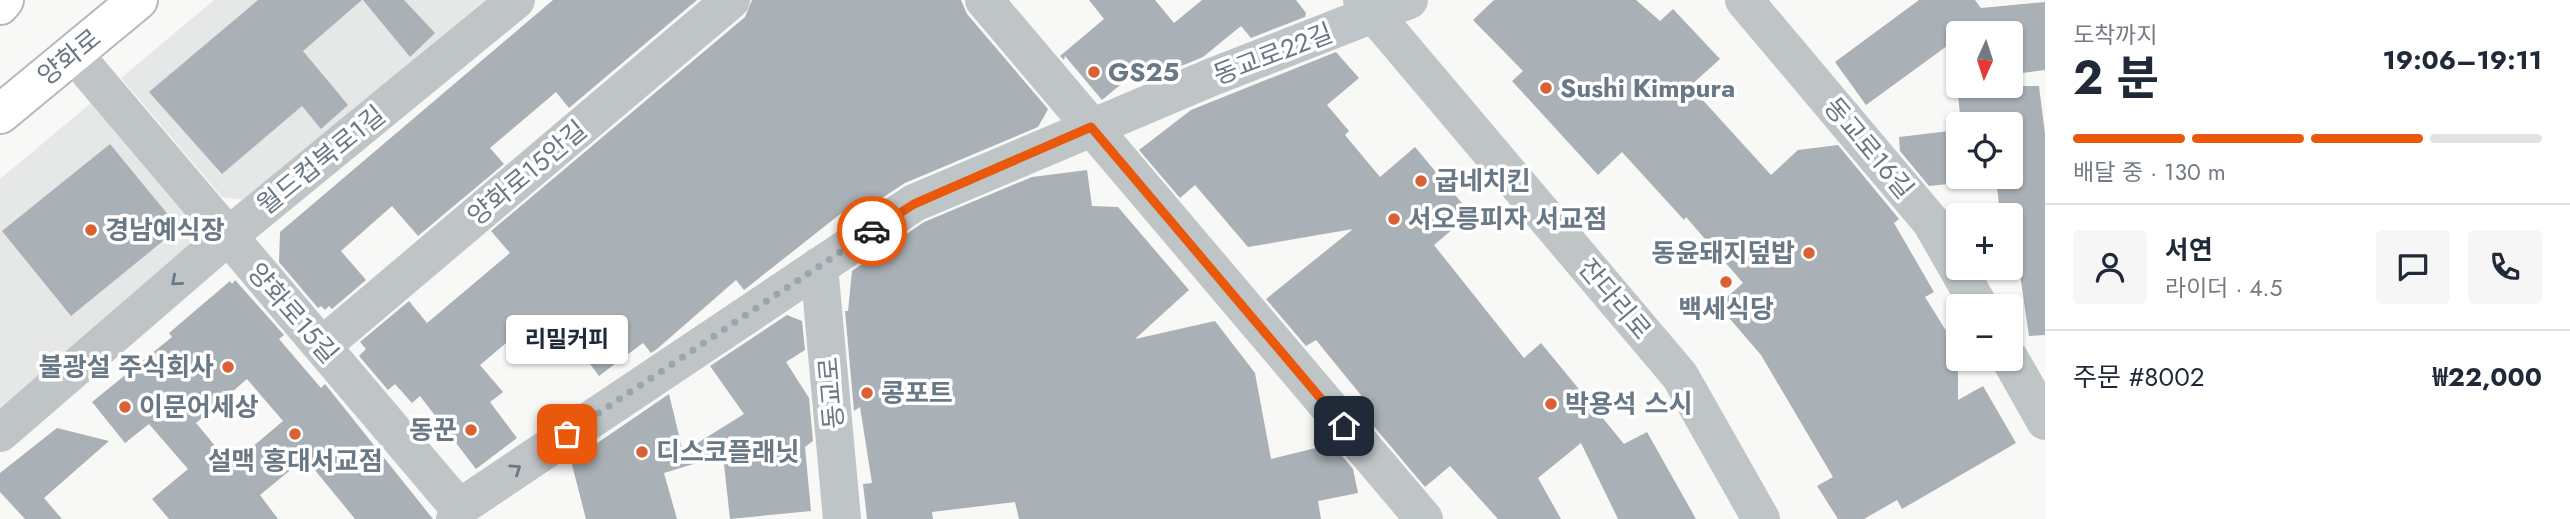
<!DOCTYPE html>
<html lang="ko">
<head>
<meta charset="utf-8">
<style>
  :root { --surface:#fff; --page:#f6f6f7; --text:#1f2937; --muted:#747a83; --line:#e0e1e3; --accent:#ea580c }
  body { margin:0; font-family:Jost,"Noto Sans KR",sans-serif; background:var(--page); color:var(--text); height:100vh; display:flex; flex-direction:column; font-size:26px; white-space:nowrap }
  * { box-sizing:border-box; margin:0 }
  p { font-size:23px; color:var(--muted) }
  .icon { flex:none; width:38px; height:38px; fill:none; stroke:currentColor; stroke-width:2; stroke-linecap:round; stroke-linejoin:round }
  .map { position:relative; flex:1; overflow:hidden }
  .panel { display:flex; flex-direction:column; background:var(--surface); width:525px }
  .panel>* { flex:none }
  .needle { width:46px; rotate:183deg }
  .buttons { position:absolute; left:1946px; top:21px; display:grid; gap:14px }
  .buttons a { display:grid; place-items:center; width:77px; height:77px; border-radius:7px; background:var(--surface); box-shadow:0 2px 5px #0004; font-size:35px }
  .pin { position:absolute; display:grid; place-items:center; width:60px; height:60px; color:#fff; margin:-30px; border-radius:14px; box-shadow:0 4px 10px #0006 }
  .courier { position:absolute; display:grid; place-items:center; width:70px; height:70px; margin:-35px; border:5px solid #ea580c; border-radius:50%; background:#fff; color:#222; box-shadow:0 2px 9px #0007 }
  .bubble { position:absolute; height:49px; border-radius:7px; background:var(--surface); box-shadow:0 2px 5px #0004; font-size:23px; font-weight:700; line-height:49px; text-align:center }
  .headline em { font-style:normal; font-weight:700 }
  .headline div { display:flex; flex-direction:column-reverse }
  .headline { display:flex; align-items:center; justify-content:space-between; height:119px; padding:0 28px }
  h1 { font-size:46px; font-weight:700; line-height:52px }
  .bar { display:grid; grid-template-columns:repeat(4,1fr); gap:10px 7px; align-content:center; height:84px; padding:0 28px }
  .bar i { height:9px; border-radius:5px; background:var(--line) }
  .bar .current { background:var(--accent) }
  .bar p { grid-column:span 4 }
  .line { display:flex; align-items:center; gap:18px; padding:0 28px; border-top:2px solid var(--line) }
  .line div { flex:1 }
  .round { display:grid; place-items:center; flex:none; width:74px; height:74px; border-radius:7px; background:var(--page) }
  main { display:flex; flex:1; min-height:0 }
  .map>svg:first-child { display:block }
</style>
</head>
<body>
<main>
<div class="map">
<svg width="2045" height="519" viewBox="0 0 2045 519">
  <rect width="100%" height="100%" fill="#f8f8f6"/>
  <!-- built -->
  <path fill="#e6e7e7" d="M214 0H485L246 200 222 197 121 78Z
    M91 103 192 221 189 247 0 407V179Z"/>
  <!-- building -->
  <path fill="#a9b1b6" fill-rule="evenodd" d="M258 0H362L303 51 348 105 321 129 302 106 222 174 149 92Z
    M363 0H404L435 33 410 57Z
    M553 0H697L569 108 556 92 490 148 504 164 418 236 392 206 341 251 366 280 332 309 329 306 325 310 321 306 318 308 279 262 280 232Z
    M752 0H961L967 14 1048 109 1046 113 1038 127 905 183 856 215 858 200 744 290 736 280 657 349 651 353 643 343 599 376 575 344 567 350 538 316 480 365 503 392 490 402 517 438 476 469 420 396 412 403 395 384 388 390 359 356 366 349 360 342 409 301 427 323 510 253 491 231 745 17Z
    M1089 0H1155L1174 23 1202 0H1296L1306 13 1305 17 1251 38 1241 26 1203 57 1162 74 1150 60 1102 100 1065 56 1064 60 1060 56 1104 19Z
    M1494 0H1636L1660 21 1673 9 1720 59 1690 86 1771 175 1798 150 1838 145 1899 219 1894 223 1934 292 1925 297 1958 350V400L1983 386 2016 443 1902 509 1897 500 1864 519H1838L1817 486 1833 477 1761 355 1718 305 1743 283 1686 217 1684 220 1622 152 1598 175 1512 81 1523 71 1473 20Z
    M1919 0H1975L1981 8 2045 2V70L2021 73 2017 33H1958V38L1866 105 1835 62Z
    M1336 52 1359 78 1327 105 1349 131 1345 135 1380 177 1415 147 1471 214 1434 245 1524 358 1541 343 1624 444 1647 432 1696 519H1618L1581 443 1538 478 1561 519H1498L1450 466 1425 487 1361 411 1369 405 1316 340 1306 346 1266 299 1353 229 1248 247 1195 185 1180 198 1139 150 1191 110Z
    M1957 86H2039L2045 134V335L2029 336 2016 247 2011 248V215H2000L1996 177H2011V124H1961Z
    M1958 130V183L1929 186 1900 151 1899 137Z
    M110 144 179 228 71 316 2 231Z
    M1087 170 1092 206 1118 207 1189 290 1135 339 1215 321 1255 373 1271 459 1332 444 1353 469 1358 493 1318 501 1321 519H1019L1015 502 932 512 933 519H867L863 484 872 483 860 407 854 411 845 311H848L852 271 924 222 1032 177Z
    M235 280 284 335 279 339 321 388 325 384 433 519H355L305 458 260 495 278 519H169L152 499 188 469 149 424 125 443 92 402 172 337 169 333 230 281 232 284ZM247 379 283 421 231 465 196 423Z
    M787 315 802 321 805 350 786 362 809 398 813 441 805 447 811 511 730 519 723 455 664 473 677 519H586L571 461 669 394 683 452 744 414 710 366Z
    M57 428 109 441 44 498 62 519H25L0 492V473Z"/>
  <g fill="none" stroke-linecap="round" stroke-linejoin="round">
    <!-- primary casing -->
    <g stroke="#b3b8bc" stroke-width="42">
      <path id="primary" d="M0 5 4 0
        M0 114 138 0"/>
    </g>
    <!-- minor -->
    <path stroke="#bfc4c7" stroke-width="38" d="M984 0 1424 519
      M1744 0 1931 222 1979 306
      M74 54 459 508
      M819 266 842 519
      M322 346 731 0
      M2010 359 2045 421
      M0 433 227 237 516 0
      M455 519 459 508 914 203 1212 77 1409 0"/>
    <!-- tertiary -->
    <path stroke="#bfc4c7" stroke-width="38" d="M1362 0 1680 376 1761 519"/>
    <!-- primary -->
    <use href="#primary" stroke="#fff" stroke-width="38"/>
  </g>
  <!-- one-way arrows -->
  <defs><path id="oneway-chevron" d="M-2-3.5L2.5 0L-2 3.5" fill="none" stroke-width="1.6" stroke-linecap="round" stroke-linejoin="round" transform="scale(1.75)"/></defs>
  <g stroke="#697885">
    <use href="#oneway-chevron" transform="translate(176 281) rotate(139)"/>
    <use href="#oneway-chevron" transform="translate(516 469) rotate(-34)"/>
  </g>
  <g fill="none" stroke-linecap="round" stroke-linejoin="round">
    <!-- done -->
    <path stroke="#9ba5ad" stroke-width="7" stroke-dasharray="0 12.6" d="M567 434 872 231"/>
    <!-- route -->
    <path stroke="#ea580c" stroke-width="9" d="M872 231 914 204 1091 127 1344 426"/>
  </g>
  <!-- markers -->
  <g fill="#db6033" stroke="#fff" stroke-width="2.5">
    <circle cx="1094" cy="72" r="7"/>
    <circle cx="1546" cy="88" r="7"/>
    <circle cx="1421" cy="181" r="7"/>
    <circle cx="1394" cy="219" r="7"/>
    <circle cx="91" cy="230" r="7"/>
    <circle cx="1809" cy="253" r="7"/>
    <circle cx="1726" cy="282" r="7"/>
    <circle cx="228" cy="367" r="7"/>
    <circle cx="867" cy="393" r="7"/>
    <circle cx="1551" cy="404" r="7"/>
    <circle cx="125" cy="407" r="7"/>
    <circle cx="471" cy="430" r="7"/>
    <circle cx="295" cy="434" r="7"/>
    <circle cx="642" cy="452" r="7"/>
  </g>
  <g text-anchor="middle" stroke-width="7" stroke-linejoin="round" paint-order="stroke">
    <!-- street labels -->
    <g font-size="26" fill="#697885" stroke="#fff">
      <text transform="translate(1273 54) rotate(-21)" y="9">동교로22길</text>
      <text transform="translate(69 57) rotate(-39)" y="9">양화로</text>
      <text transform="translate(1869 148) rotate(50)" y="9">동교로16길</text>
      <text transform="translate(321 160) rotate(-39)" y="9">월드컵북로1길</text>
      <text transform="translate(527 173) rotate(-40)" y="9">양화로15안길</text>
      <text transform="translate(1615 299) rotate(50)" y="9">잔다리로</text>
      <text transform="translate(293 313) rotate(49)" y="9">양화로15길</text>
      <text transform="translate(831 393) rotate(-95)" y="9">동교로</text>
    </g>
    <!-- poi labels -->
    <g font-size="26" font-weight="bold" fill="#697885" stroke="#fff" text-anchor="start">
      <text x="1108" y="81">GS25</text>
      <text x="1560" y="97">Sushi Kimpura</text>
      <text x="1435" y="190">굽네치킨</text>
      <text x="1408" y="228">서오릉피자 서교점</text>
      <text x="105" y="239">경남예식장</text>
      <text x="1795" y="262" text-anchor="end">동윤돼지덮밥</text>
      <text x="1726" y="318" text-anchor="middle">백세식당</text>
      <text x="214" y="376" text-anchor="end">불광설 주식회사</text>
      <text x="881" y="402">콩포트</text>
      <text x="1565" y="413">박용석 스시</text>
      <text x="139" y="416">이문어세상</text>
      <text x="457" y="439" text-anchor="end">동꾼</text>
      <text x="656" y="461">디스코플래닛</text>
      <text x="295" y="470" text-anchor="middle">설맥 홍대서교점</text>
    </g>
  </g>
</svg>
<div class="buttons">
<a><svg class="needle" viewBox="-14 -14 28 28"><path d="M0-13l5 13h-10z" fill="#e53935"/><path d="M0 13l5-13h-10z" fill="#747a83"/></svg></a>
<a><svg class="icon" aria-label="locate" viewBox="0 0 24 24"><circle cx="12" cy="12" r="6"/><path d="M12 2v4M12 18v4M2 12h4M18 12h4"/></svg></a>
<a>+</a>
<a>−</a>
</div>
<div class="pin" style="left:567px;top:434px;background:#ea580c"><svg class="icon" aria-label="bag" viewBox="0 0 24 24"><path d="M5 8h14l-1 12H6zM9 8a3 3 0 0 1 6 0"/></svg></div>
<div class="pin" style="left:1344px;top:426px;background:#1f2937"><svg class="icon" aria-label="home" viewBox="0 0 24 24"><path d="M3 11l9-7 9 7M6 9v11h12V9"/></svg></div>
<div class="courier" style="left:872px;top:231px"><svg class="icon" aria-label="car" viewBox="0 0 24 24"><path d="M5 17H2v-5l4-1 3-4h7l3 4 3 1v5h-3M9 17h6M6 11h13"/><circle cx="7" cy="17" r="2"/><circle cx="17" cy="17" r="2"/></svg></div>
<div class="bubble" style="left:506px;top:315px;width:122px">리밀커피</div>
</div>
<section class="panel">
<div class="headline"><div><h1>2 분</h1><p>도착까지</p></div><em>19:06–19:11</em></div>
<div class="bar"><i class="current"></i><i class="current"></i><i class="current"></i><i></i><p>배달 중 · 130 m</p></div>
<div class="line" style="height:126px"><a class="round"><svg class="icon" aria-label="person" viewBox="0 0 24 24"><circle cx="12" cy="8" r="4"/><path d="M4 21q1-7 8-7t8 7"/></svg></a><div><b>서연</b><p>라이더 · 4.5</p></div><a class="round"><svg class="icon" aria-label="chat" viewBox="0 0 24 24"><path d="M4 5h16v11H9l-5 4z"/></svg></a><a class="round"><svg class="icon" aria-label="phone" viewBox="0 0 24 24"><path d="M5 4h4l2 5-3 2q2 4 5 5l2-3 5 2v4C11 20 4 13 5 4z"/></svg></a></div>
<div class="line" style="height:91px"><div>주문 #8002</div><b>₩22,000</b></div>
</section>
</main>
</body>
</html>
